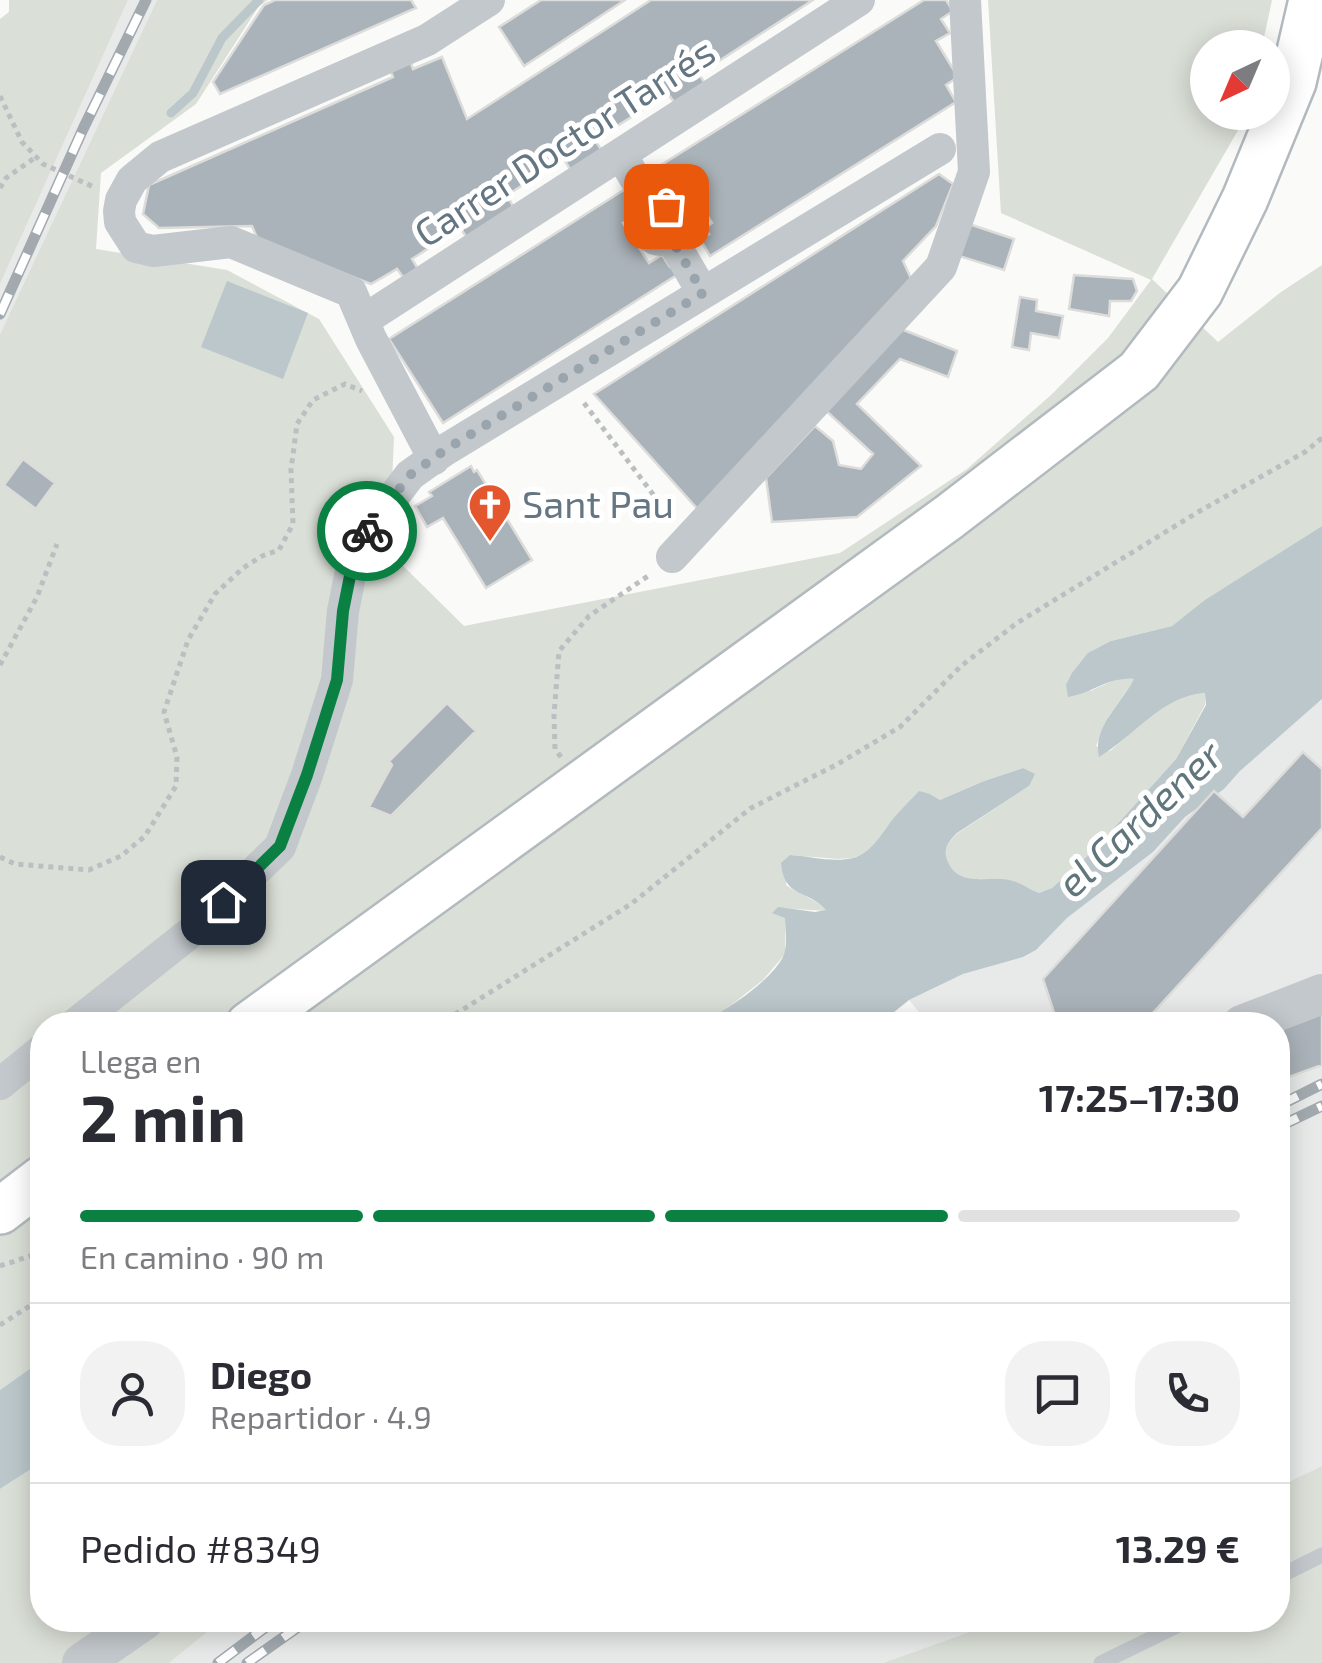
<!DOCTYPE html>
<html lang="es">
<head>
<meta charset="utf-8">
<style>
  :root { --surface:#fff; --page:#f2f2f3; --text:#2b2b33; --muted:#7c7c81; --line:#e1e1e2; --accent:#0b8043 }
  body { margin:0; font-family:"Exo 2",sans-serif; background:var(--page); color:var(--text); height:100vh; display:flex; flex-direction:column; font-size:38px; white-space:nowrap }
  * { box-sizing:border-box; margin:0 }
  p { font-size:32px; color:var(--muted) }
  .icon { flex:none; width:55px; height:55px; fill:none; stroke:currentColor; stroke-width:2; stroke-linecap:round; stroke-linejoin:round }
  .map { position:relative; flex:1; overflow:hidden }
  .details { position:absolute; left:30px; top:1012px; width:1260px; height:620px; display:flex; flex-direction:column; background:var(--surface); border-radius:40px; box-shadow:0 5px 25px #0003 }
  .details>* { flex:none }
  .needle { width:65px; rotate:224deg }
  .controls { position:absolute; left:1190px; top:30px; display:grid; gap:20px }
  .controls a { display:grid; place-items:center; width:100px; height:100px; border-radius:50%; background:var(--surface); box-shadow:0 5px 25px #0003; font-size:50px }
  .pin { position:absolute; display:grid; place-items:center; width:85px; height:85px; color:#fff; margin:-42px; border-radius:20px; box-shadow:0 5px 15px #0006 }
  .courier { position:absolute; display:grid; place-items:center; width:100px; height:100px; margin:-50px; border:8px solid #0b8043; border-radius:50%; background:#fff; color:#222; box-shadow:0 2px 12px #0007 }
  .overview em { font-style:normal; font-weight:700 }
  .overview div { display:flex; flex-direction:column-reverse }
  .overview { display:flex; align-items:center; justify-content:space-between; height:170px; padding:0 50px }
  h1 { font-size:65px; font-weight:700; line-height:75px }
  .bar { display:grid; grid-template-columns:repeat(4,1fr); gap:15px 10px; align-content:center; height:120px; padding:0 50px }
  .bar i { height:12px; border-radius:8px; background:var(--line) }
  .bar .on { background:var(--accent) }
  .bar p { grid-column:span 4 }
  .line { display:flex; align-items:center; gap:25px; padding:0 50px; border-top:2px solid var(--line) }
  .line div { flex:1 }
  .round { display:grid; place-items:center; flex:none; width:105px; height:105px; border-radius:40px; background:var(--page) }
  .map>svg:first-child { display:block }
</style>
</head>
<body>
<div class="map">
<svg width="1322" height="1663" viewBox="0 0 1322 1663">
  <rect width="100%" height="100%" fill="#fafaf8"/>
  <!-- built -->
  <path fill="#e8e9e9" d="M128 0H157L0 334V284Z
    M1322 699V1466L1278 1487V1025H930L909 1000 963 974 1023 957 1036 950 1067 918 1153 852 1185 817 1224 789 1240 771Z
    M222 1620H996L975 1630 883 1663H169Z"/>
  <!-- green -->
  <path fill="#dadfd7" d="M9 0H128L0 284V19L9 12Z
    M157 0H268L259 6 196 104 101 173 96 249 227 270 319 319 394 437 389 552 464 626 840 553 967 469 1051 395 1108 338 1151 280 1001 213 988 0H1272L1262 47 1208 48V112L1248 113 1152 279 1218 342 1281 292 1322 265V526L1206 600 1172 626 1111 641 1090 691 1117 679H1135L1110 714 1096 746 1110 751C1139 727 1167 695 1206 693L1205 705 1176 759 1094 850 1052 888 1039 893C1029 889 1020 883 1010 881 990 877 955 887 947 860 943 848 949 841 958 833L1029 786 1023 768 984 781 940 800 930 794 919 792 887 827 873 846 864 854 852 858 838 859 790 855 786 885C800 895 815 898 827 911L778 908 785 917V954L763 980 721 1013 697 1025H42V1360L0 1390V334Z
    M42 1462V1620H222L169 1663H0V1489Z
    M1322 1466V1663H883L975 1630 996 1620H1278V1487Z"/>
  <!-- water -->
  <path fill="#bbc7cb" d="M227 281 308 313 283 379 201 347Z
    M1322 526V699L1240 771 1224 789 1185 817 1153 852 1067 918 1036 950 1023 957 963 974 909 1000 878 1025H697C723 1013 769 983 783 957 788 947 785 929 785 918L772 913 778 907 815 912 826 910C808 889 784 899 781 863L790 855C810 856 833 863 853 858 870 853 877 840 887 827 896 814 908 803 919 791L930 794 940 800 984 781 1023 768 1035 774 1029 786 957 833C949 841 942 849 948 862 960 890 994 873 1016 882 1024 885 1031 890 1039 893L1052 888 1094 850 1176 759 1206 705 1205 693C1161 696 1135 736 1099 757 1092 728 1121 704 1134 679 1106 677 1094 693 1068 697L1066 685 1072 673 1088 653 1111 641 1172 626 1205 600Z
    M42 1360V1462L0 1489V1390Z"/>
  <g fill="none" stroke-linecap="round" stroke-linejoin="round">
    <!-- stream -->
    <path stroke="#bbc7cb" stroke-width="9" d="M171 113 193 93 222 38 259 0"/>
  </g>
  <!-- building -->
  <path fill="#aab3b9" stroke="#dcdcda" stroke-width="2.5" d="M275 0H411L416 8 220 94 213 82 264 5Z
    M541 0H625L524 66 499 27Z
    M651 0H813L699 74 707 87 677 106 668 94 595 140 602 151 571 171 564 159 507 195 515 210 468 239 460 228 412 259 418 269 403 277 397 269 371 284 258 240 252 226 159 228 143 214 149 185 393 77 389 67 409 58 413 69 442 57 467 119Z
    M924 0H946L953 11 941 19 950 33 936 41 958 77 946 85 956 102 710 256 700 239 709 234 705 228 712 223 686 182 679 187 672 177 658 186 650 172Z
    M939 174 953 184 936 226 903 261 915 287 702 514 594 394Z
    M630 186 638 200 626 208 632 218 623 223 649 263 662 255 670 267 680 273 443 423 389 339Z
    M966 223 1014 239 1004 270 956 255Z
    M1074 275 1133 279 1137 291 1131 301H1110L1109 316 1069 309Z
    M1020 297 1037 300 1036 311 1063 316 1059 338 1031 333 1029 350 1012 347Z
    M896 327 957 351 948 377 900 359 857 404 921 466 857 517 772 522 766 478 815 426 833 441 839 465 861 469 873 454 824 409Z
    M23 459 55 483 36 509 4 485Z
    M471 466 474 472 477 470 532 560 486 588 443 518 427 527 415 506 432 496 429 492Z
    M447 703 476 731 391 816 369 807 392 765 389 761Z
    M1303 752 1322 769V828L1142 1025H1058L1043 979 1214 791 1243 817Z
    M1322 1011V1065L1278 1081V1027Z"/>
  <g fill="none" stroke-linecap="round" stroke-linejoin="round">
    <!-- secondary casing -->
    <g stroke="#b3babf" stroke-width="50">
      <path id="secondary" d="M249 1025 949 517 1139 371 1200 291 1245 199 1293 82 1312 0
        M0 1211 42 1179"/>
    </g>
    <!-- path -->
    <path stroke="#bbbfc2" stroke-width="5" stroke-dasharray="5 5" stroke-linecap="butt" d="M0 96 22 142 43 164 96 188
      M0 188 6 178 36 157
      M584 403 671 518
      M0 665 37 597 57 544
      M561 757 555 749 554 715 559 651 589 616 651 574
      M0 857 15 864 89 870 121 856 145 836 176 786 177 757 164 712 188 640 215 594 243 568 262 556 279 550 293 524 291 470 297 424 313 400 345 384 362 391
      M438 1025 631 904 751 808 836 765 900 727 961 666 1017 623 1198 512 1305 452 1322 438
      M0 1266 42 1252
      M0 1325 42 1298"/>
    <!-- service -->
    <path stroke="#c3c8cc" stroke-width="15" d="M1278 1577 1322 1555
      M1101 1663 1189 1620"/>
    <!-- minor -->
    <path stroke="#c3c8cc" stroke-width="32" d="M621 155 653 208
      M644 223a17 17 0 1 1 34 0a17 17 0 1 1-34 0Z
      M671 238 703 293
      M364 320 859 0
      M434 459 371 339 351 292 231 242 153 251 136 247 120 222 119 211 121 200 132 180 160 157 427 40 489 0
      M672 557 941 267 974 172 965 0
      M74 1025 195 929 280 847 307 775 337 680 343 611 356 546 410 475 445 450 940 149
      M0 1084 42 1050"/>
    <!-- tertiary -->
    <path stroke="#c3c8cc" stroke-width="40" d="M1242 1025 1322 994
      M82 1663 144 1620"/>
    <!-- secondary -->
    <use href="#secondary" stroke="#fff" stroke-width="45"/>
    <!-- rail casing -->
    <g stroke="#a2aab0" stroke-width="11">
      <path id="rail" d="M0 314 83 129 146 0
        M1278 1106 1322 1084
        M1278 1127 1322 1106
        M218 1663 275 1620
        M247 1663 308 1620"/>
    </g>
    <!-- rail -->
    <use href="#rail" stroke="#fff" stroke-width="8" stroke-dasharray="22" stroke-linecap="butt"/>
  </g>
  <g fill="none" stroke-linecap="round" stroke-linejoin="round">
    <!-- done -->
    <path stroke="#99a4ac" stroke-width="10" stroke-dasharray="0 18" d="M367 531 410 475 445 450 703 293 671 238C682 227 679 213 666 206"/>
    <!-- route -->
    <path stroke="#0b8043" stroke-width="12" d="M223 902 280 846 307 775 337 680 343 611 356 546 367 531"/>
  </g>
  <!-- icons -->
  <defs>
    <g id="church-pin" transform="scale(2.25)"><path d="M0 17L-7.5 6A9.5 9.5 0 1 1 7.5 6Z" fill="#e4572e" stroke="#fff"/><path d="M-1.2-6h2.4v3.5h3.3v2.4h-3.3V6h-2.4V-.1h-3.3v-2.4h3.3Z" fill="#fff"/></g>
  </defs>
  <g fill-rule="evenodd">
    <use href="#church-pin" x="490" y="505"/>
  </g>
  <g text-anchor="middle" stroke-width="10" stroke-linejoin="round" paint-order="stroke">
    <!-- street labels -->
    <g font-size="38" fill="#657683" stroke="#fff">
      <text transform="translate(565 143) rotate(-33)" y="13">Carrer Doctor Tarrés</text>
    </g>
    <!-- poi labels -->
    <g font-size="38" fill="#657683" stroke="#fff" text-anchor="start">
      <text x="522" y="518">Sant Pau</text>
    </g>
    <!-- water labels -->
    <g font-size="40" font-style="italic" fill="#60757c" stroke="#fff">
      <text transform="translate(1140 819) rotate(-43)" y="14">el Cardener</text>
    </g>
  </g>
</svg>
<div class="controls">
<a><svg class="needle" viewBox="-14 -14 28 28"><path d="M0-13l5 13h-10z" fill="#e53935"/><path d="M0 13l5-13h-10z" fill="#7c7c81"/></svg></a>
</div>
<div class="pin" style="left:666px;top:206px;background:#ea580c"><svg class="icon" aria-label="bag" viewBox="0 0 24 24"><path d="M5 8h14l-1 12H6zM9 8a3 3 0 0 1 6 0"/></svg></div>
<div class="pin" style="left:223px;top:902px;background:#1f2937"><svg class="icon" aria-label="home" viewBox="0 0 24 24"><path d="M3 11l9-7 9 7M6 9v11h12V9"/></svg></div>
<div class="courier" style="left:367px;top:531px"><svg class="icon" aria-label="bike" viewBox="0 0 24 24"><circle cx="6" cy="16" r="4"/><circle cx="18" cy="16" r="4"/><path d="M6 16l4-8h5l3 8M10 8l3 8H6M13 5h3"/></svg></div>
<section class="details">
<div class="overview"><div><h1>2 min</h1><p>Llega en</p></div><em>17:25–17:30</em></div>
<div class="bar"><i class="on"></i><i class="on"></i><i class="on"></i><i></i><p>En camino · 90 m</p></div>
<div class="line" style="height:180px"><a class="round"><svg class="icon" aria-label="person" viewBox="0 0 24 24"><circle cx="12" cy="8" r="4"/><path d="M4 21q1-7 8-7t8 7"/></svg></a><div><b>Diego</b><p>Repartidor · 4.9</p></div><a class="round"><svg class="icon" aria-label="chat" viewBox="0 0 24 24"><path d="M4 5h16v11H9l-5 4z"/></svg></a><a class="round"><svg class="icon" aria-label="phone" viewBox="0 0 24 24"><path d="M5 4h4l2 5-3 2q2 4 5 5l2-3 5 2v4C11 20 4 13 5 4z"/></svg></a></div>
<div class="line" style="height:130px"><div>Pedido #8349</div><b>13.29 €</b></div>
</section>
</div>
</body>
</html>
